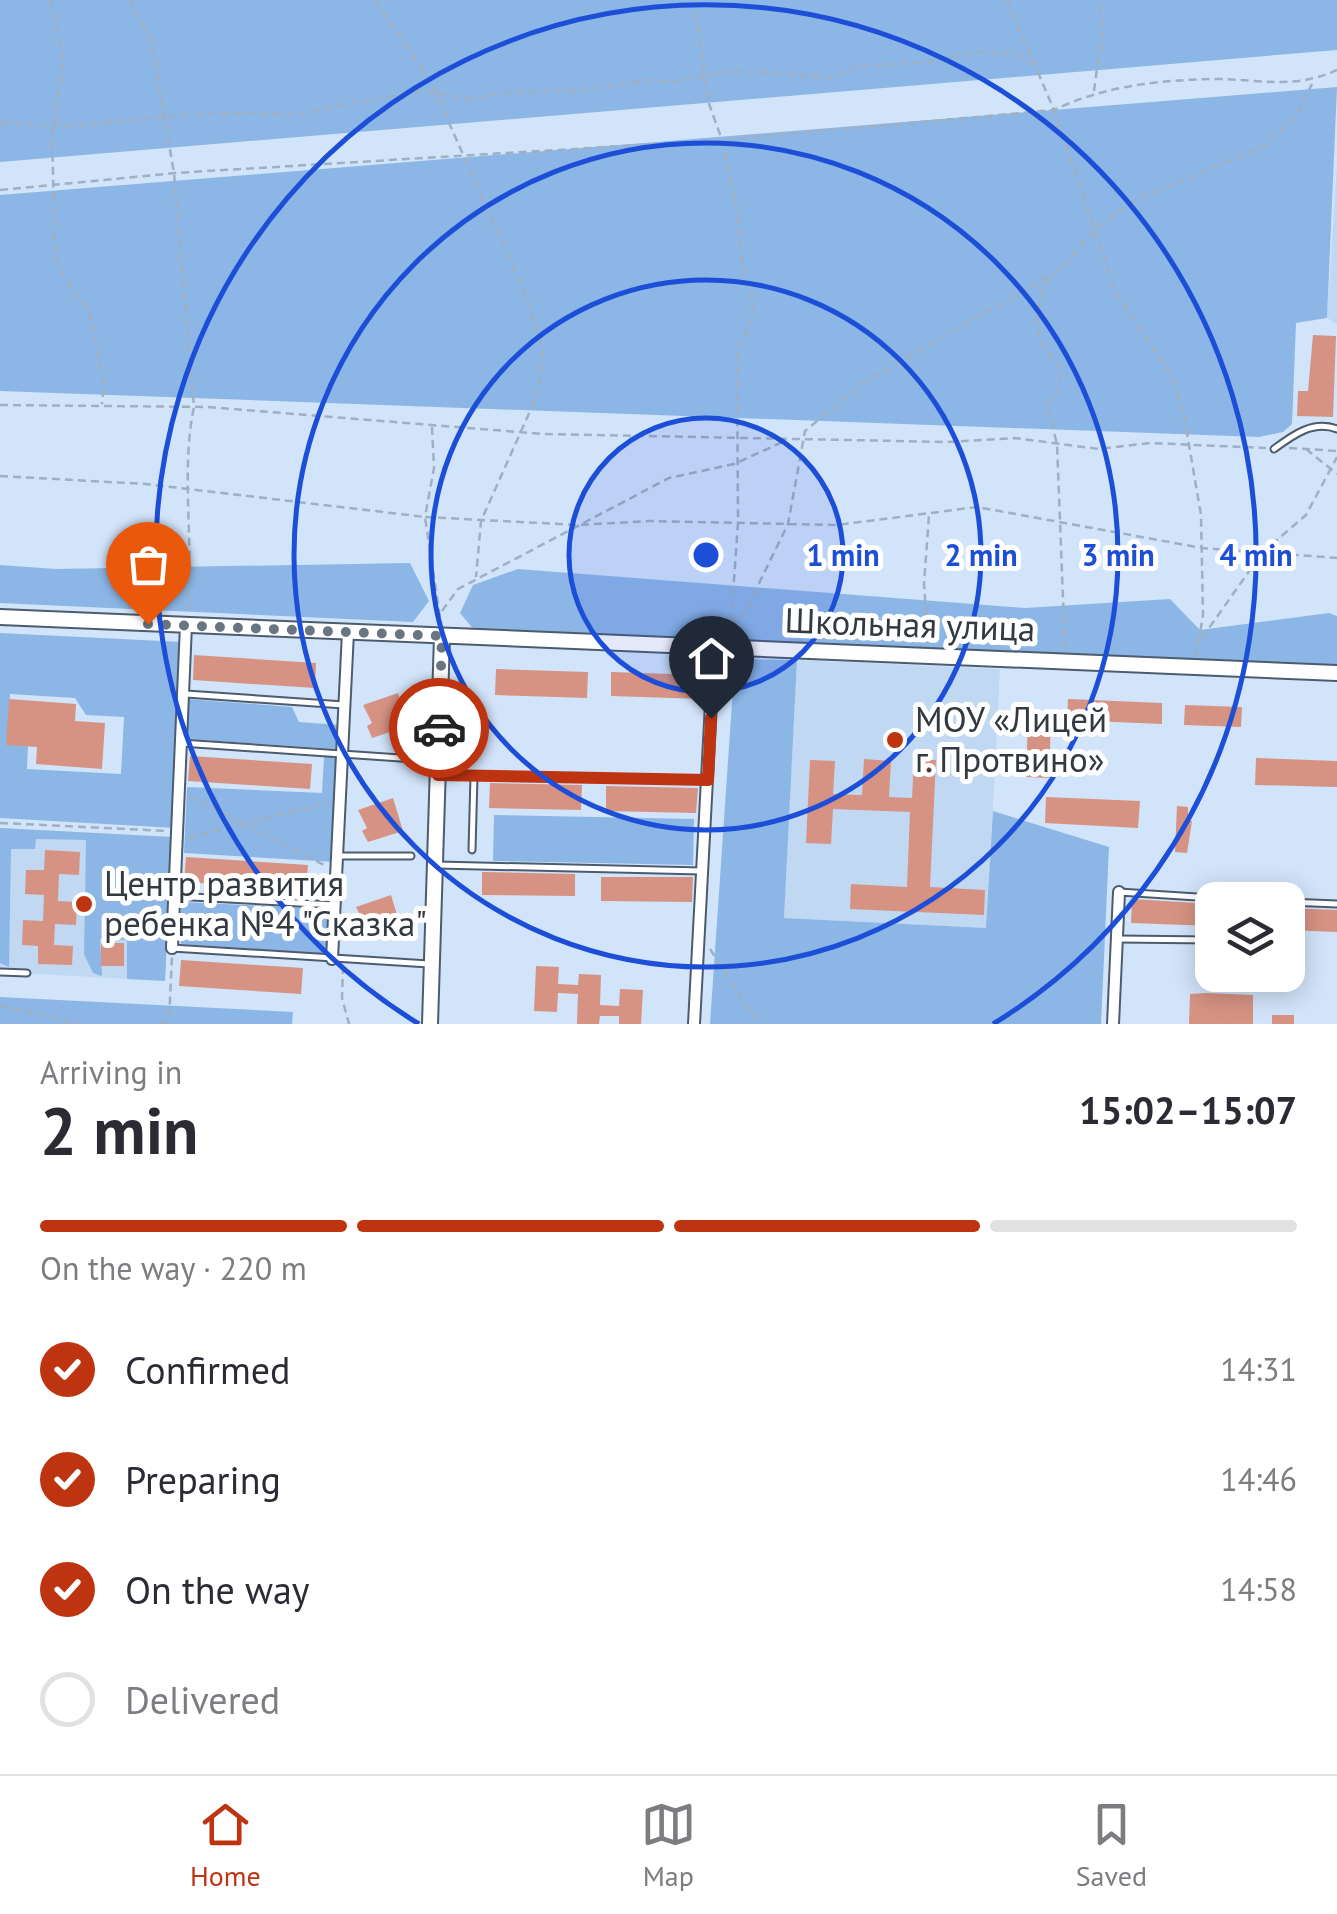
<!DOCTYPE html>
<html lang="en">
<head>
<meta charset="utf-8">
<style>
  :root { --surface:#fff; --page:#f7f7f7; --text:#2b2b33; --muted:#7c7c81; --line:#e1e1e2; --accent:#be3411 }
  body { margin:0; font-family:"PT Sans",sans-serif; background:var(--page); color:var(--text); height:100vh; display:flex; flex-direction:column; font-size:38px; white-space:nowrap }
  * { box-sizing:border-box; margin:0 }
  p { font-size:32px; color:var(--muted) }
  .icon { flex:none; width:55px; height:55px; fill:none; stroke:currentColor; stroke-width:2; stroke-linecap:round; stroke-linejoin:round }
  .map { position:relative; height:1024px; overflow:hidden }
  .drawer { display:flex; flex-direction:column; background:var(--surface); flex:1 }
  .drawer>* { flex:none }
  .tools { position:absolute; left:1195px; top:882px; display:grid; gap:20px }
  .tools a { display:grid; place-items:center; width:110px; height:110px; border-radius:20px; background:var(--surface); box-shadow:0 5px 25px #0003; font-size:50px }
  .pin { position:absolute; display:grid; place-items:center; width:85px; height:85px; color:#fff; margin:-102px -42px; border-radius:50% 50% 50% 0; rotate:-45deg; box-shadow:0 0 10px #0007 }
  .pin .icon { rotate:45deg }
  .courier { position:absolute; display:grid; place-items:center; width:100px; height:100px; margin:-50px; border:8px solid #be3411; border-radius:50%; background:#fff; color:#222; box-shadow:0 2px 12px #0007 }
  .overview em { font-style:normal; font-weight:600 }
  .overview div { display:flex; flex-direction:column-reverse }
  .overview { display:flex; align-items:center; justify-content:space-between; height:170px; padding:0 40px }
  h1 { font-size:65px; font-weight:600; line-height:75px }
  .bar { display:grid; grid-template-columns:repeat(4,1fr); gap:15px 10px; align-content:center; height:120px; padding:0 40px }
  .bar i { height:12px; border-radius:8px; background:var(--line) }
  .bar .on { background:var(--accent) }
  .bar p { grid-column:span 4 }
  ol { padding:0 40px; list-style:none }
  li { display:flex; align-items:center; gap:30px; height:110px }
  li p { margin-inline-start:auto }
  li .icon { padding:10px; border-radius:50%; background:var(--accent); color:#fff; stroke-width:4 }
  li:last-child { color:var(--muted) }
  li i { width:55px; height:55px; border:5px solid var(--line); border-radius:50% }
  .menu { display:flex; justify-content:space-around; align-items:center; height:140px; border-top:2px solid var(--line); background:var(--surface); font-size:28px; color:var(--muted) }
  .menu a { display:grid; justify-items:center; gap:5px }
  .menu .on { color:var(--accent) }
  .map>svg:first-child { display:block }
</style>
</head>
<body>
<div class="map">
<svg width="1337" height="1024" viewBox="0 0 1337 1024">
  <rect width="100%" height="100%" fill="#d2e4fa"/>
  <!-- built -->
  <path fill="#c1d8f3" d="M1337 165V324L1327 318Z
    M797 660 1000 669 987 928 784 918Z
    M0 828 172 837 165 981 0 972Z"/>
  <!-- green -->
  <path fill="#8cb6e6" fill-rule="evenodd" d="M0 0H1337V50L0 162Z
    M1337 87 1327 318 1296 323 1292 424 1283 432 1259 437 0 391V195Z
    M410 563 429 601 413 622 0 603V565L56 569Z
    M518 569 1025 608 1170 599 1200 630 1329 613 1337 616V669L480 637 460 613 473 585Z
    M0 633 182 642 175 828 0 818ZM10 694 75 698 86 715 124 717 121 774 27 769 28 745 7 743Z
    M735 659 797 660 784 918 986 928 993 811 1109 847 1101 1024H710Z
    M187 699 292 707 299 722 338 725 337 749 186 739Z
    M324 757H340L335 862 184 853 187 787 322 793Z
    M494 815 694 819 693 865 493 861Z
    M0 828 172 837 165 981 127 979V940L100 939 102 976 93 973 84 954 86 840 36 839 35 849H11L9 967 0 963Z
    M181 902 327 909 329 954 181 944Z
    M0 997 293 1012 292 1024H0Z"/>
  <!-- building -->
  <path fill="#d69383" d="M1313 335 1336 336 1333 417 1297 416 1298 391H1308Z
    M194 655 316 663 315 688 193 680Z
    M496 669 588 672 587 698 495 695Z
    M611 672 704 675 702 699 611 696Z
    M398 693 408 726 372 738 367 726 372 723 363 705Z
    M9 699 76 704 75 721 105 723 102 769 36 764 37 747 6 745Z
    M1068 699 1162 703V724L1067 720Z
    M1185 705 1242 707 1241 727 1184 725Z
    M1028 718H1051L1049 778 1026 777Z
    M190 756 312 764 310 789 188 781Z
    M1256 758 1337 761V787L1255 785Z
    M864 759 891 761 889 797 912 798 914 759 936 760 930 887 985 890 984 915 850 909 851 884 907 887 910 812 833 809 831 844 806 843 810 760 835 761 833 794 862 795Z
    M490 783 582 785 581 810 489 808Z
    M606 786 698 788 696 813 606 811Z
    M1046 797 1140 801 1138 828 1045 823Z
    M393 798 403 831 368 842 362 831 367 828 358 810Z
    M1177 806 1188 807V821H1192L1187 853 1175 852Z
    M45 850 80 852 79 875 59 874 58 901 77 902 76 925 55 924 54 945 73 946 72 965 38 964V946L22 945 23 920 43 921 44 895 25 894 26 870H44Z
    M186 857 308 865 306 890 184 882Z
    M482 872 575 874V896L482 895Z
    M601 877H693L692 902 601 901Z
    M391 895 401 928 366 939 360 928 365 925 356 907Z
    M1132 899 1212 904V926L1131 923Z
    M1288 908 1337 910V932L1288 930Z
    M101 943H124V966H101Z
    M181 960 303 968 301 994 179 986Z
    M536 966 559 967 558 984 578 985 579 974 601 975 600 1005 619 1006 620 989 643 990 641 1024H619V1016H600L599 1024H577L578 994 558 993 557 1012 534 1011Z
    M1206 993 1253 995V1024H1189L1190 994Z
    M1272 1015H1294V1024H1272Z"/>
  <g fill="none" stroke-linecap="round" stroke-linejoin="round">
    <!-- lane casing -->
    <g stroke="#4c5c6e" stroke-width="9">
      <path id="lane" d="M1274 449C1293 435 1313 420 1337 429
        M186 694 344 705
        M181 743 415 759
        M441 775 705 779
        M472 850 474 776
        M340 856H411
        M438 865 702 871
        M1119 892 1244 900
        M174 896 335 905
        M1288 902 1337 904
        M1118 939 1212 940
        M172 948 429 964
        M0 972 27 973"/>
    </g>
    <!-- street casing -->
    <g stroke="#4c5c6e" stroke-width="14">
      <path id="street" d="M172 948 186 625
        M332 959 348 632
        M694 1024 714 647
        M1113 1024 1119 892"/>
    </g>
    <!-- secondary casing -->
    <g stroke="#4c5c6e" stroke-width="18">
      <path id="secondary" d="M0 617 1337 673
        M430 1024 442 636"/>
    </g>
    <!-- path -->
    <path stroke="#a0afc1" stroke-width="2.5" stroke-dasharray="8 5" stroke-linecap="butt" d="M50 0 63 56 52 135 55 255 62 274 89 310 104 383 102 404
      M130 0 151 40 174 173 194 407C180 474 195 545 187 614
      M375 0 431 82 526 297 542 347 539 391 481 521 476 577
      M695 0 708 101 722 140 739 222 743 278 752 296 753 317 737 353 738 523 730 636
      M1007 0 1054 110 1116 293 1172 376 1184 416 1201 515 1203 615 1196 657
      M1094 91 1102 31 1100 0
      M0 123 71 126 212 113 295 114 421 91 472 99 507 92 580 91 644 80 677 82 732 70 834 78 857 66 931 62 976 52 1015 54 1035 65
      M0 190 175 173 722 140 1054 110C1104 86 1159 80 1214 79 1261 79 1293 90 1337 70
      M1049 278C1039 293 1034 327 1043 344 1048 354 1057 362 1062 372L1058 389 1047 406 1057 444 1065 650
      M0 405 208 407 543 434 948 442 1015 438 1099 449 1150 443 1266 448
      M432 427 434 468 425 517 578 525 649 521 837 525 977 507 1202 548 1337 558
      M1289 448 1337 451
      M1306 449 1337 474
      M0 476 146 484 425 517 441 624
      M442 611 458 589 669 478 734 464 787 440
      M731 627 745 612 788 524 805 431 863 383 1061 269 1094 230 1131 202 1266 145 1296 116 1312 84
      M1202 638 1262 553 1306 515 1337 457
      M928 641 924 584 929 515
      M189 796 324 865
      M0 823 168 831
      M188 838 330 802
      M710 949 758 1024
      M343 966 342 998 349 1024
      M0 1005 81 1024
      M160 1024 169 1021 172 957"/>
    <!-- lane -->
    <use href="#lane" stroke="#fff" stroke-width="5"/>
    <!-- street -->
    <use href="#street" stroke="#fff" stroke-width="10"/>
    <!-- secondary -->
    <use href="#secondary" stroke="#fff" stroke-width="14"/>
  </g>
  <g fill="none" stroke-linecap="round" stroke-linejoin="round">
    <!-- done -->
    <path stroke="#6a7582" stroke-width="10" stroke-dasharray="0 18" d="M148 624 442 636 439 728"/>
    <!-- route -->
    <path stroke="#be3411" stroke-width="12" d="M439 728 438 775 708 780 711 718"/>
  </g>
  <!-- distance rings -->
  <circle cx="706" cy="555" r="137" fill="#1d4ed8" fill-opacity=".12"/>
  <g fill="none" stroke="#1d4ed8" stroke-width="5">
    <circle cx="706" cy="555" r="137"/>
    <circle cx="706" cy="555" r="275"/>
    <circle cx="706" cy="555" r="412"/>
    <path d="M419 1024A550 550 0 1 1 993 1024"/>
  </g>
  <!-- markers -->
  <g fill="#be3411" stroke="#fff" stroke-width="4">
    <circle cx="895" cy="740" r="10"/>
    <circle cx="84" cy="904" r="10"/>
  </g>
  <g text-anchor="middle" stroke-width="10" stroke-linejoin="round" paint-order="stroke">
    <!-- street labels -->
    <g font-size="35" fill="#323941" stroke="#fff">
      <text transform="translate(910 625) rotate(2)" y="12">Школьная улица</text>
    </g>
    <!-- poi labels -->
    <g font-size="35" fill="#323941" stroke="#fff" text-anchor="start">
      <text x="915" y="732">МОУ «Лицей<tspan x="915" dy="40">г. Протвино»</tspan></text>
      <text x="104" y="896">Центр развития<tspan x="104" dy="40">ребенка №4 "Сказка"</tspan></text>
    </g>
  </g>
  <circle cx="706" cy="555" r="15" fill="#1d4ed8" stroke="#fff" stroke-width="5"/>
  <g font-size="30" text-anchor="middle" font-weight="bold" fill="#1d4ed8" stroke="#fff" stroke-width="10" stroke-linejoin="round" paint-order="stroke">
    <text x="843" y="566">1 min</text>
    <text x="981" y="566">2 min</text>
    <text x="1118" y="566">3 min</text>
    <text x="1256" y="566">4 min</text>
  </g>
</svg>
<div class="tools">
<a><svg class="icon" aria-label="layers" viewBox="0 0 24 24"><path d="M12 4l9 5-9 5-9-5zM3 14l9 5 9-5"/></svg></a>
</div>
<div class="pin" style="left:148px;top:624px;background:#ea580c"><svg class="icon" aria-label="bag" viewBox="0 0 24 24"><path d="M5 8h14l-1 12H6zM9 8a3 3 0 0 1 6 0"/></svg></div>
<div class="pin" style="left:711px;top:718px;background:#1f2937"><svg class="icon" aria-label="home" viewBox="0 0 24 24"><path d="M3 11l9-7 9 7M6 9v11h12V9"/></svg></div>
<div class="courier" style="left:439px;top:728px"><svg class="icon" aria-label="car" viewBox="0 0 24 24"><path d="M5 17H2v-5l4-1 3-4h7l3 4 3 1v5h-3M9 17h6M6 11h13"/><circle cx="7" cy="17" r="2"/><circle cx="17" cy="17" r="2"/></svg></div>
</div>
<section class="drawer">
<div class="overview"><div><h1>2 min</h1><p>Arriving in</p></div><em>15:02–15:07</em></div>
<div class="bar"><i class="on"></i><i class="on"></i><i class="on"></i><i></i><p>On the way · 220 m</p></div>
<ol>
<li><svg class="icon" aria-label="check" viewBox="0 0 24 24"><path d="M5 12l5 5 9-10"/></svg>Confirmed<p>14:31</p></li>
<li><svg class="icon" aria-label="check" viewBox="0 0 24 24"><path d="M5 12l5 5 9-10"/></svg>Preparing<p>14:46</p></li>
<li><svg class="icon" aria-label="check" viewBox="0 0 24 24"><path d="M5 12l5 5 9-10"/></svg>On the way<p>14:58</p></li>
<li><i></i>Delivered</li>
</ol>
</section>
<nav class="menu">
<a class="on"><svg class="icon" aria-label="home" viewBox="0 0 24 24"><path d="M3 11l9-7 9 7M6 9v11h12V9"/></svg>Home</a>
<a><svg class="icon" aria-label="map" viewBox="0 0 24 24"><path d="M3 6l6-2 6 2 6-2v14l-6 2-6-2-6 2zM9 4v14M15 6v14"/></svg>Map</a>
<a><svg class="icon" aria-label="saved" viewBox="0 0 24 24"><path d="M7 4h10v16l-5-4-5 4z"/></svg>Saved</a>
</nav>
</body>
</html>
